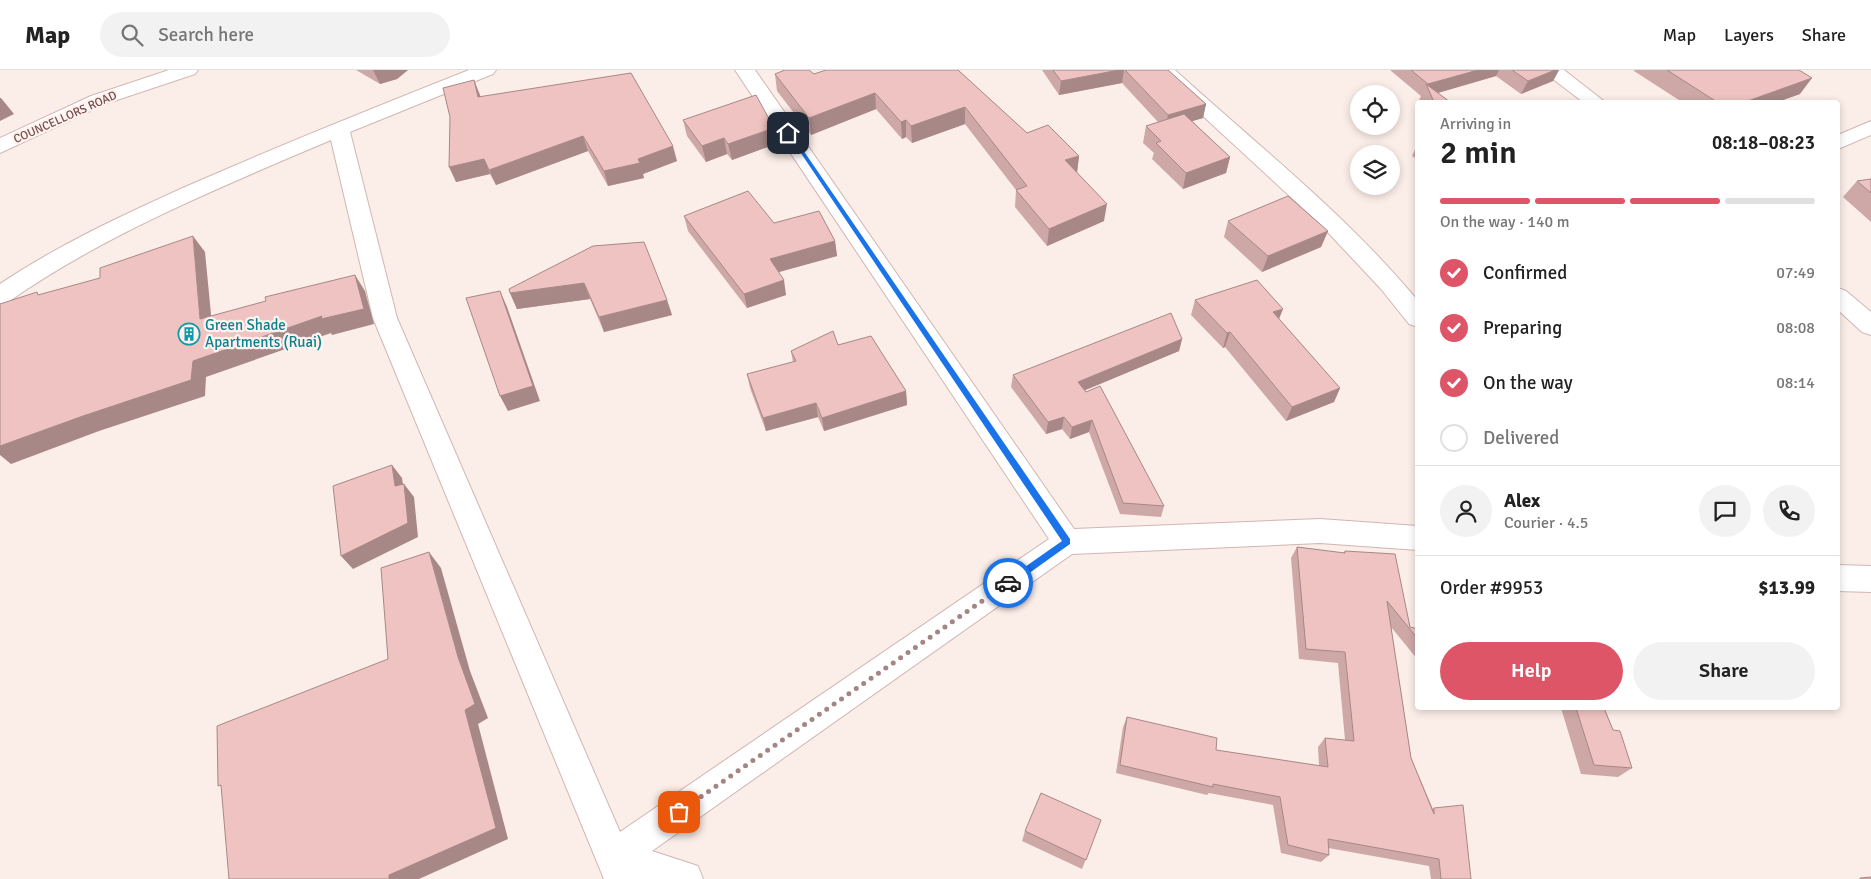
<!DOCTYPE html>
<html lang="en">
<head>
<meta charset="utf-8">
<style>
  :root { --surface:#fff; --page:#f2f2f2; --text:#222; --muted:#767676; --line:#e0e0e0; --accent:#dd5567 }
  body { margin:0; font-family:Signika,sans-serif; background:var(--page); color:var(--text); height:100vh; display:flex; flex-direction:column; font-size:19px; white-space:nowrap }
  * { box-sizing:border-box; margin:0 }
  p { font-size:16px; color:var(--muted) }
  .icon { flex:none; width:28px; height:28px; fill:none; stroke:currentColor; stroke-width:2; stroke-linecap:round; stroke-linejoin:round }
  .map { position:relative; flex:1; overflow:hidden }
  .drawer { position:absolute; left:1415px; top:30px; width:425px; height:610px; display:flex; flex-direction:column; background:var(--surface); border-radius:5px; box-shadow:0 2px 8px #0003 }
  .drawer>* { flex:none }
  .buttons { position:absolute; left:1350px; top:15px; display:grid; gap:10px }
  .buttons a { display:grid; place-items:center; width:50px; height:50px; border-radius:50%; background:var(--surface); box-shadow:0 2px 8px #0003; font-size:25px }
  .pin { position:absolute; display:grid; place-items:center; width:42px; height:42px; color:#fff; margin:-21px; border-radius:10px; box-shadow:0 2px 8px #0006 }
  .courier { position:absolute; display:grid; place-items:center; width:50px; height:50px; margin:-25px; border:4px solid #1a73e8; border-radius:50%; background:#fff; color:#222; box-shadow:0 1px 6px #0007 }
  .overview em { font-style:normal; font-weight:600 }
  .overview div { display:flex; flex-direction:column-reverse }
  .overview { display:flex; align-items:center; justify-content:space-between; height:85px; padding:0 25px }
  h1 { font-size:32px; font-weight:600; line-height:38px }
  .bar { display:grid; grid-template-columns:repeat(4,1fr); gap:8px 5px; align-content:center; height:60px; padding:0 25px }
  .bar i { height:6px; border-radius:4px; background:var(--line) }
  .bar .active { background:var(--accent) }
  .bar p { grid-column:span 4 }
  .line { display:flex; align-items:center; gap:12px; padding:0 25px; border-top:1px solid var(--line) }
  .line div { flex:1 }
  .round { display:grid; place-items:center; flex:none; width:52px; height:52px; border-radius:26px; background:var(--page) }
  ol { padding:0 25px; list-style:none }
  li { display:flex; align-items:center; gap:15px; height:55px }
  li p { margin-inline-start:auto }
  li .icon { padding:5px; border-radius:50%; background:var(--accent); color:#fff; stroke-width:4 }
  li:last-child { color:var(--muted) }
  li i { width:28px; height:28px; border:2px solid var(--line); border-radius:50% }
  .primary-button { display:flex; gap:10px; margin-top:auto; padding:10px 25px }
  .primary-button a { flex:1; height:58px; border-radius:30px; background:var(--accent); color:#fff; font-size:20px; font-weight:600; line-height:58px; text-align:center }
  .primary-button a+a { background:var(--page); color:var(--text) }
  header { display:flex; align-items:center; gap:30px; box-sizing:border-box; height:70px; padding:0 25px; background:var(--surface); border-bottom:1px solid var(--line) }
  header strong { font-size:24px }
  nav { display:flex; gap:28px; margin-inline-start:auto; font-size:18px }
  .search { width:350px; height:45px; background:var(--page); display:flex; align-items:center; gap:12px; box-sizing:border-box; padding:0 18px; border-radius:28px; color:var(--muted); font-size:19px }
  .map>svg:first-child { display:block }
</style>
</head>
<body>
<header>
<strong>Map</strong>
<div class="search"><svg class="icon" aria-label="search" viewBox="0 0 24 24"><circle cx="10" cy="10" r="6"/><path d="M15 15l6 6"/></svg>Search here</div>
<nav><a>Map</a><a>Layers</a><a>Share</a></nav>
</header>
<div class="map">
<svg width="1871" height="809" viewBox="0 0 1871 809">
  <rect width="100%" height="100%" fill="#fbede8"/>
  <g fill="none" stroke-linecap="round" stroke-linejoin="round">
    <!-- minor casing -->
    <g stroke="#d1b6b3" stroke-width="2">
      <path id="minor" d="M169 0H198L195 4 105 34 0 83V68L91 26Z
        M469 0H496L493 4 350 62 397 248 620 762 1049 469 735 0H755L1074 459 1320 449 1418 456V480L1320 473 1072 484 652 781 698 796 703 809H604L373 248 331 70C221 117 107 163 8 232L0 234V214C58 175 121 146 185 117 278 76 373 38 469 0Z
        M1153 0H1175C1257 75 1346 144 1418 231V257L1409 254 1381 219 1320 154Z
        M1541 0H1564L1605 32H1583Z
        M1871 51V65L1838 79V65Z
        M1838 218 1846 221 1871 242V265L1862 262 1838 240Z
        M1838 495 1871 496V522L1838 521Z"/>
    </g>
    <!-- minor -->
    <use href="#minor" fill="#fff" fill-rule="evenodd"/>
  </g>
  <!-- wall -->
  <path fill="#cea8a6" d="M356 0H408L397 9 380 14Z
    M958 0 1027 63 1079 86 1077 102 1104 151 1047 176 1015 137 1016 120 965 54 912 73 906 67 902 69 876 39 811 65 777 21 775 4H814Z
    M1042 0H1168L1206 34 1203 48 1192 51 1230 87 1226 103 1183 119 1152 89 1154 83 1143 73 1146 56 1158 52 1122 13 1059 25Z
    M1390 0H1559L1553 11 1521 24 1496 6 1437 23 1450 32H1420L1419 30 1421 26Z
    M1634 0H1799L1800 24 1777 32H1682L1634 1Z
    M474 10 480 27 677 91 643 104 644 108 608 116 588 81 496 115 490 104 456 112Z
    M683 50 776 74 732 90 727 84 706 92 687 66Z
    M1418 73V90L1412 86Z
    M1871 109V152L1843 127 1857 111Z
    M684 146 774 153 835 171 837 186 778 202 786 225 747 238 688 161Z
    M1228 151 1328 161 1321 177 1262 202 1224 167Z
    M593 176 667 230 672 245 604 262 590 229 517 239 510 223Z
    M1195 230 1279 249 1340 318 1334 332 1286 351 1225 277 1223 278 1191 245Z
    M1182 269 1179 281 1085 320 1164 436 1161 447 1120 444 1089 362 1070 369 1062 359 1046 364 1011 317 1013 305Z
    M838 275 906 321 907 335 824 361 818 347 766 361 750 318 747 304 793 292 791 281Z
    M1297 477 1343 483 1345 481 1410 557 1418 559V590L1391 557 1411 688 1433 739 1434 738 1471 809H1431L1429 796 1328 778 1329 785 1321 792 1281 783 1273 735 1209 723 1207 725 1116 703 1123 657 1127 647 1216 680 1319 696 1318 677 1325 668 1345 670 1338 593 1299 589 1291 488Z
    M1561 638H1604L1613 660 1632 698 1618 707 1581 704Z
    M1101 750 1082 799 1022 771 1025 761Z"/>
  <!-- shaded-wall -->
  <path fill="#a78887" d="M373 0H408L397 9 380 14Z
    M1119 0H1124L1122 13 1059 25 1061 11Z
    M1478 0H1499L1496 6 1431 25 1427 16 1428 14Z
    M1555 0H1559L1553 11 1521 24 1528 11Z
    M1812 8 1800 24 1777 32H1745Z
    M474 10 480 25 484 42 478 27Z
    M875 23 876 39 811 65 809 48Z
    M0 28H1L14 44 0 51Z
    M1206 34 1203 48 1165 59 1168 45Z
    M965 37V54L912 73 911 56Z
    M906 50V67L902 69 901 52Z
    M774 58 776 74 732 90 728 74Z
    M583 66 588 81 496 115 489 100Z
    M724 68 727 84 706 92 702 76Z
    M673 76 677 91 643 104 644 108 608 116 604 101Z
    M1079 86 1077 103 1065 90Z
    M1230 87 1226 103 1183 119 1186 103Z
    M484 89 490 104 456 112 449 97Z
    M1107 134 1104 151 1047 176 1049 159Z
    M1328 161 1321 177 1262 202 1268 186Z
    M193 166 205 182 213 265 200 249Z
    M835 171 837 186 772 204 770 189Z
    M355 205 365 221 374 254 332 265 331 263 206 307 205 326 99 361 11 394 0 385V376L193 291Z
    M784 210 786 225 747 238 744 224Z
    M584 213 590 229 517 239 510 223Z
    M500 221 507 237 540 331 508 341 500 326Z
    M667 230 672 245 604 262 599 247Z
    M1283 239 1277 254 1273 242Z
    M1230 262 1225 277 1223 278 1227 263Z
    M1182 269 1179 281 1076 324 1078 312Z
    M1340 318 1334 332 1286 351 1292 337Z
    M906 321 907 335 824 361 822 348Z
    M816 333 818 347 766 361 763 348Z
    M1064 347 1062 359 1046 364 1048 352Z
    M1092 350 1089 362 1070 369 1072 357Z
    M392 395 402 408 405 430 395 416Z
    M404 414 414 427 418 467 353 499 341 486Z
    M429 482 441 498 470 601 488 648 478 654 508 769 419 809H389V805L465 640 458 587Z"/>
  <!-- building -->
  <path fill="#efc3c1" stroke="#a78887" d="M785 0H809L814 4 826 0H958L1027 63 1048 55 1079 86 1065 90 1107 134 1049 159 1016 120 1027 116 965 37 911 56 906 50 901 52 875 23 809 48 775 4Z
    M1053 0H1119L1061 11Z
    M1125 0H1168L1206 34 1168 45Z
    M1411 0H1478L1428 14Z
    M1512 0H1555L1528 11Z
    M1667 0H1799L1812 8 1745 32H1717Z
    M631 3 673 76 638 89 640 93 604 101 583 66 489 100 484 89 449 97 450 47 443 18 474 10 478 27Z
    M1426 14 1450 32H1434Z
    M756 25 774 58 728 74 724 68 702 76 683 50Z
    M1184 44 1230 87 1186 103 1156 73 1161 71 1146 56Z
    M1871 109V123L1857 111Z
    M748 121 774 153 819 141 835 171 770 189 784 210 744 224 684 146Z
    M1288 126 1328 161 1268 186 1228 151Z
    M193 166 200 249 266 231 265 227 355 205 364 239 321 249 322 246 193 291 191 310 83 346 0 376V234L37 222 38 225 100 208V198Z
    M644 172 667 230 599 247 584 213 510 223 509 219 593 176Z
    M1257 210 1283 239 1273 242 1340 318 1292 337 1230 262 1227 263 1195 230Z
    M500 221 533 316 500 326 466 228Z
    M1171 243 1182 269 1078 312 1086 322 1100 316 1164 436 1123 433 1092 350 1072 357 1064 347 1048 352 1013 305Z
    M833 261 838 275 871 266 906 321 822 348 816 333 763 348 747 304 796 291 791 281Z
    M392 395 395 416 404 414 408 453 341 486 333 416Z
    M1297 477 1345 483V481L1395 484 1410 557 1418 559V569L1387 531 1411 688 1434 744V738L1463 735 1471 809H1441L1439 789 1328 769 1329 785 1288 775 1280 727 1213 714V717L1120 695 1127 647 1217 668 1216 680 1328 697 1325 668 1354 671 1345 582 1306 579Z
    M429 482 458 587 475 634 465 640 496 758 389 805V809H229L221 715 218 716 217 656 388 589 381 498Z
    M1576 638H1604L1613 660 1620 661 1632 698 1594 695Z
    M1041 723 1101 750 1086 790 1025 761Z
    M1871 807V809H1860V808Z"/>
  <!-- route -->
  <path fill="#1a73e8" d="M786 61H790L1070 469V474L1011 516H1005V511L1062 471Z"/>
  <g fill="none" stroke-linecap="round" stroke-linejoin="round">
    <!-- done -->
    <path stroke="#a38583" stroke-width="5" stroke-dasharray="0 9" d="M679 742 1008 513"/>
  </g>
  <!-- icons -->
  <defs>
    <g id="building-ring" transform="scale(1.125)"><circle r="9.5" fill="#fef2ee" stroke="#0f9aa8" stroke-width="1.5"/><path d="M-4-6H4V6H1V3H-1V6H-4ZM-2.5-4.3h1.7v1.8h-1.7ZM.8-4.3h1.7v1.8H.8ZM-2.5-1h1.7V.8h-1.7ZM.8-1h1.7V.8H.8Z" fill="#0f9aa8"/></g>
  </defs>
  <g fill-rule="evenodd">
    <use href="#building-ring" x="189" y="264"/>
  </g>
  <g text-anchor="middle" stroke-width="4.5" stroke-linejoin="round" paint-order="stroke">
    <!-- far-street labels -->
    <g font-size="12" fill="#744d4d" stroke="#fef2ee">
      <text transform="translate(65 47) rotate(-24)" y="4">COUNCELLORS ROAD</text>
    </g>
    <!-- culture labels -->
    <g font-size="15" fill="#0d838f" stroke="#fef2ee" text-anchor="start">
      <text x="205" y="260">Green Shade<tspan x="205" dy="17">Apartments (Ruai)</tspan></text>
    </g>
  </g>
</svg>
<div class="buttons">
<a><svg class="icon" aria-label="locate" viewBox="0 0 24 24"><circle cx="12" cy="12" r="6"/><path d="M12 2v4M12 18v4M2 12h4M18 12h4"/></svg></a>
<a><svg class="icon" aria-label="layers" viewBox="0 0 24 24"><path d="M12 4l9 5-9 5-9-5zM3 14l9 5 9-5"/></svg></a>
</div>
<div class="pin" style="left:679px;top:742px;background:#ea580c"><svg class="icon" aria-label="bag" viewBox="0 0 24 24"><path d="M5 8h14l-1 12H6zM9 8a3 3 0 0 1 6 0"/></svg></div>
<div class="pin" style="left:788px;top:63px;background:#1f2937"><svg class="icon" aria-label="home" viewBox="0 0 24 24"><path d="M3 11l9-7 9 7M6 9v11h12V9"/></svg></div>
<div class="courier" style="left:1008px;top:513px"><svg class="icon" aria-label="car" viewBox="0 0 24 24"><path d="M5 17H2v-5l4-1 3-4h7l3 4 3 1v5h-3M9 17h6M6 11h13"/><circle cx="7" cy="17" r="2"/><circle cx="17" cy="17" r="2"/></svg></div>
<section class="drawer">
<div class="overview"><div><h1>2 min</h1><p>Arriving in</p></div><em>08:18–08:23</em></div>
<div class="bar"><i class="active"></i><i class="active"></i><i class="active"></i><i></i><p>On the way · 140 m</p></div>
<ol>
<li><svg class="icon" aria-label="check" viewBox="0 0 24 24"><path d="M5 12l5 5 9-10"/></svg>Confirmed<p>07:49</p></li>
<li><svg class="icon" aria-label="check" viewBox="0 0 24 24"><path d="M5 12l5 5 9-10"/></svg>Preparing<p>08:08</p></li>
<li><svg class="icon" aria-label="check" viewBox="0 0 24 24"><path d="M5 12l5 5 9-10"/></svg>On the way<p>08:14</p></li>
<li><i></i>Delivered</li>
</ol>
<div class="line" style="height:90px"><a class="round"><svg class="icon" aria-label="person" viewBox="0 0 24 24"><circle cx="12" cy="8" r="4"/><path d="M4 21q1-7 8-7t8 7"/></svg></a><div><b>Alex</b><p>Courier · 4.5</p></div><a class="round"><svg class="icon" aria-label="chat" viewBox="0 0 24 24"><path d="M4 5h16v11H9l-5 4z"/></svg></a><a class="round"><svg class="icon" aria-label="phone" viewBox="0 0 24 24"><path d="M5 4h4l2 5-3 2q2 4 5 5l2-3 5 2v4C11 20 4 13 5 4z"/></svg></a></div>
<div class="line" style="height:65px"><div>Order #9953</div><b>$13.99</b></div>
<div class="primary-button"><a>Help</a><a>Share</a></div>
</section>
</div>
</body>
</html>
